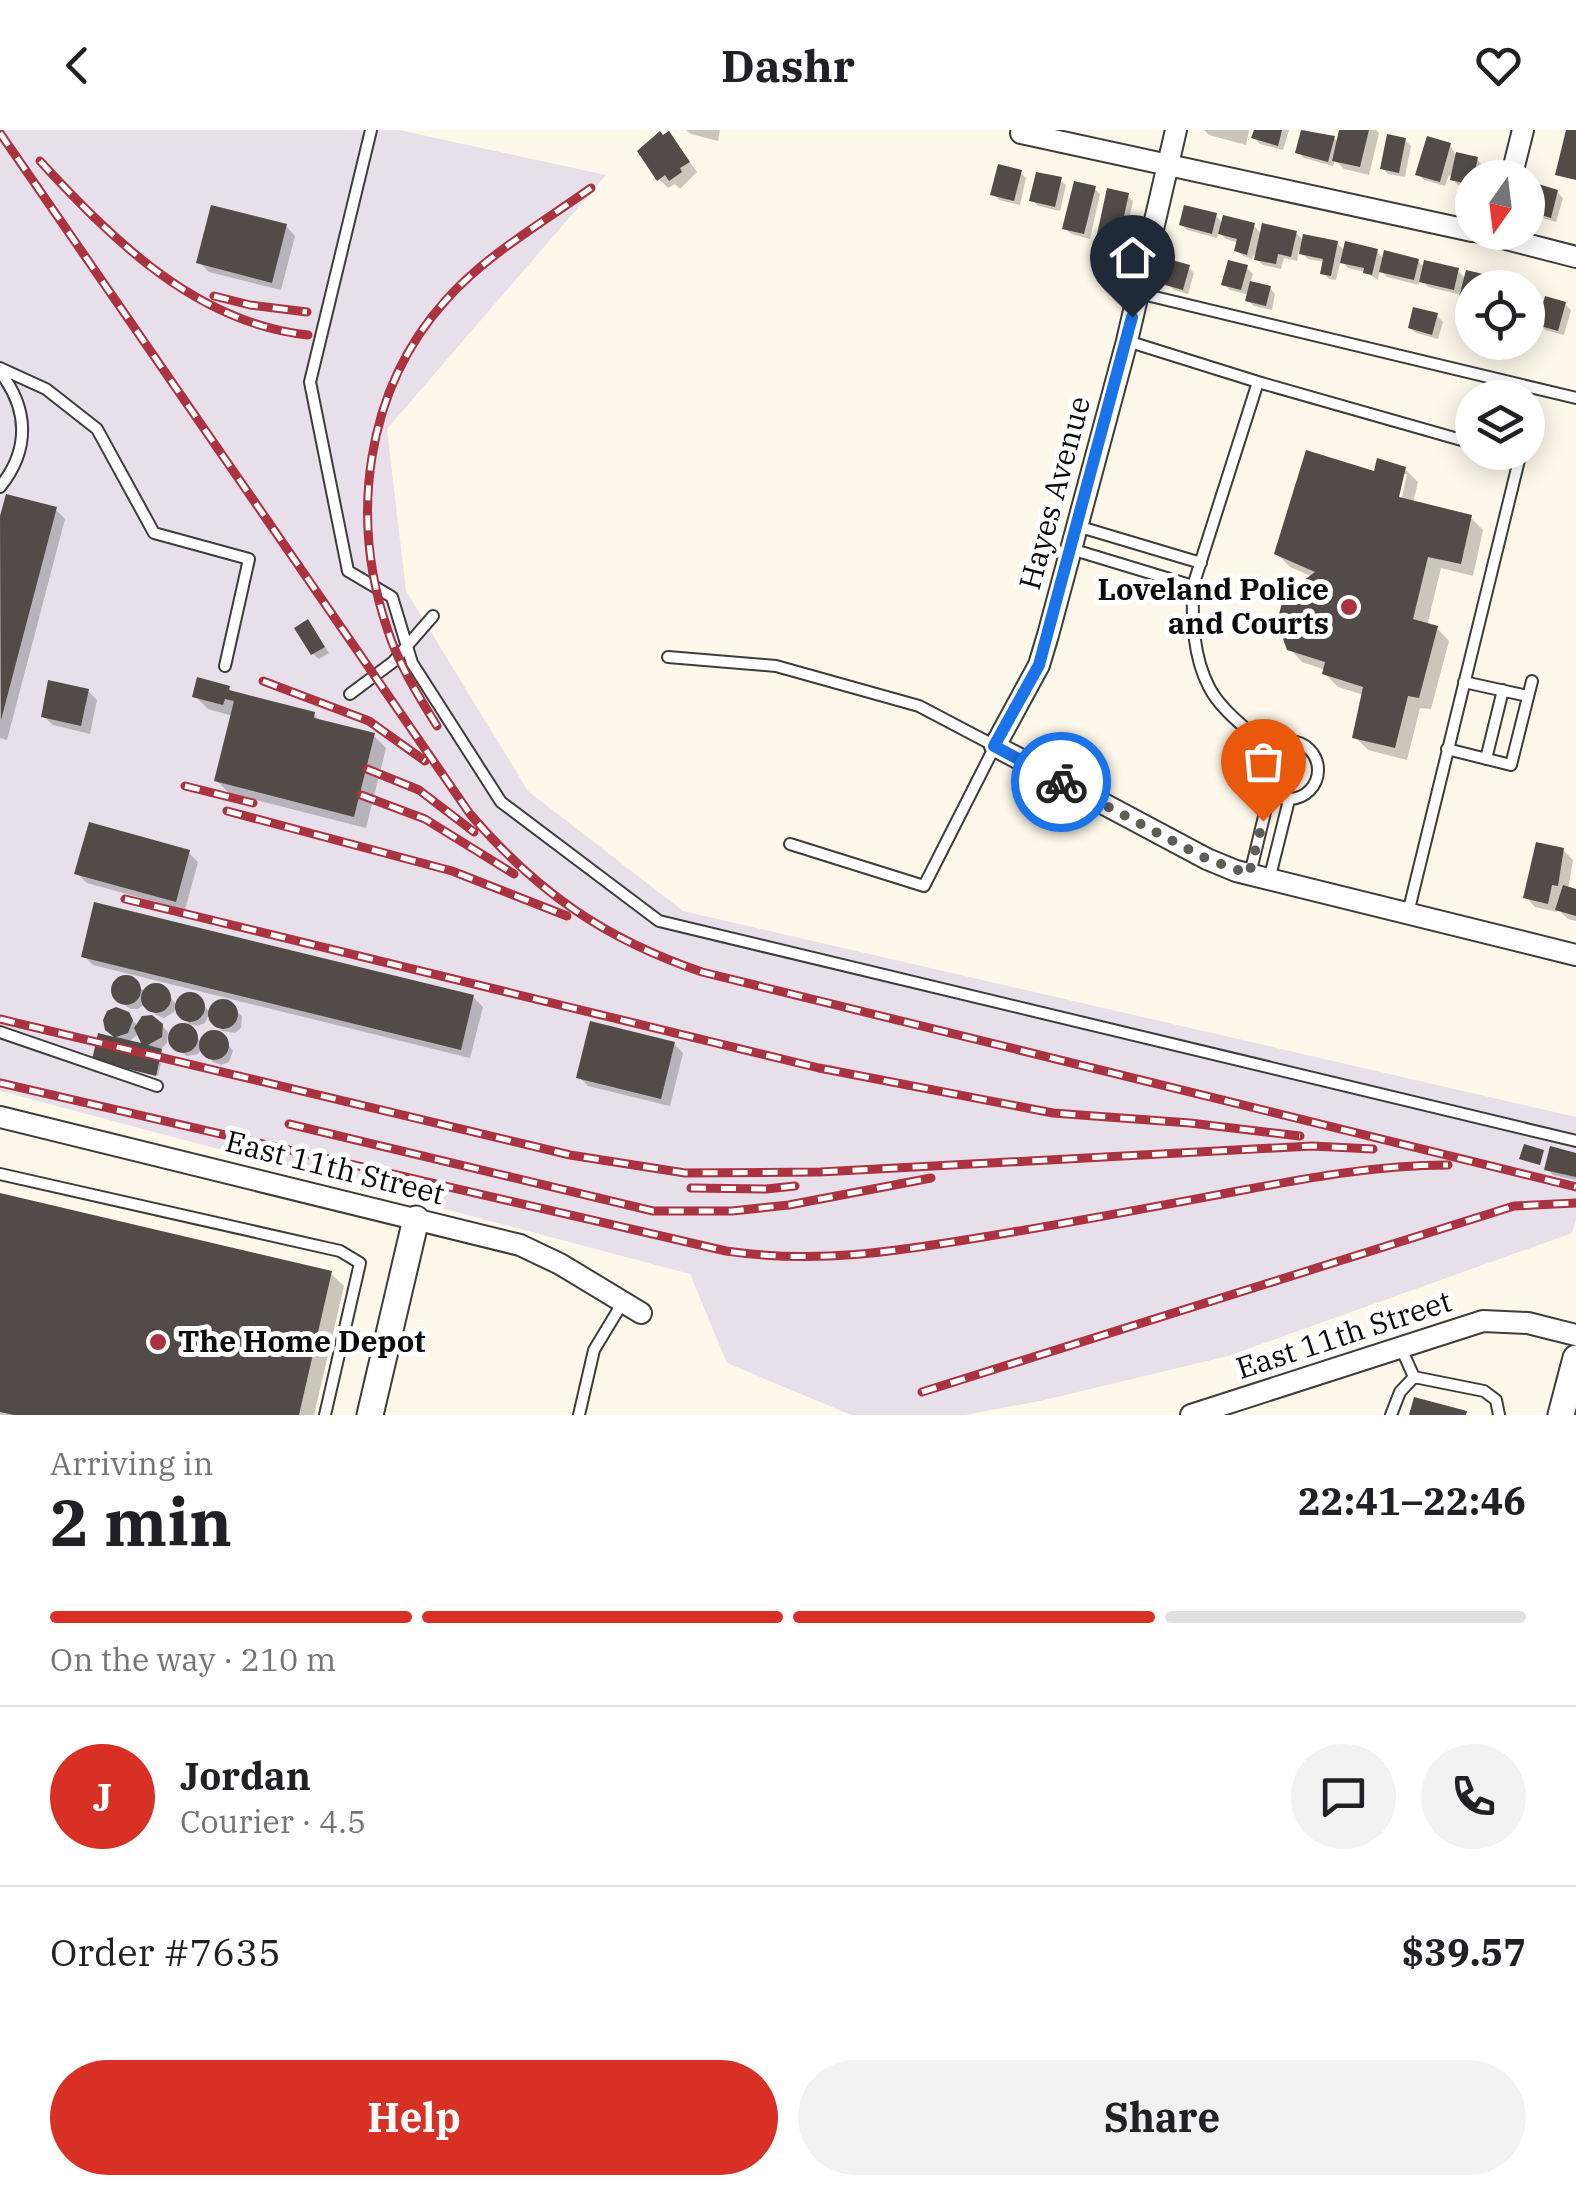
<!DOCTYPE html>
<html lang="en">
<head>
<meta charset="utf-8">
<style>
  :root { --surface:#fff; --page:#f2f2f2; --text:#202124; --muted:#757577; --line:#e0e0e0; --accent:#d93025 }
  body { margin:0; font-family:"IBM Plex Serif",serif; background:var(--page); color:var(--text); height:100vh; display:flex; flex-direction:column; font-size:38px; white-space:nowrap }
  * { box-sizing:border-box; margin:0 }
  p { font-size:32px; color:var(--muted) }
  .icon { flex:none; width:55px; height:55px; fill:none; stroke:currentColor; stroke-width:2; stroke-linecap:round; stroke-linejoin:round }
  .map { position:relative; height:1285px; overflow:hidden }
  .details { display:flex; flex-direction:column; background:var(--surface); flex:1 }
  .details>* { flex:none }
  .needle { width:65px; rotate:194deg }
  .buttons { position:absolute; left:1455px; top:30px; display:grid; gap:20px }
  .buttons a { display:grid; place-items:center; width:90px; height:90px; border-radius:50%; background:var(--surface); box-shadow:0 5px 25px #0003; font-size:50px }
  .pin { position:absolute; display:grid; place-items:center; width:85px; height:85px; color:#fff; margin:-102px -42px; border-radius:50% 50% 50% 0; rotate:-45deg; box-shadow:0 0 10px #0007 }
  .pin .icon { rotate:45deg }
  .courier { position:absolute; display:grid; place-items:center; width:100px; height:100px; margin:-50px; border:8px solid #1a73e8; border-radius:50%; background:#fff; color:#222; box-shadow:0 2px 12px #0007 }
  .head em { font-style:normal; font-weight:700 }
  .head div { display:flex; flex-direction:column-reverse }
  .head { display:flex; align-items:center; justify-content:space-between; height:170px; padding:0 50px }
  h1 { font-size:65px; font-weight:700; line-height:75px }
  .bar { display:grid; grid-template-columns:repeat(4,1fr); gap:15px 10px; align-content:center; height:120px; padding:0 50px }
  .bar i { height:12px; border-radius:8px; background:var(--line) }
  .bar .current { background:var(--accent) }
  .bar p { grid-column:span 4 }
  .line { display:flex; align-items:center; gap:25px; padding:0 50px; border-top:2px solid var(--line) }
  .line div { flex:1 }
  .round { display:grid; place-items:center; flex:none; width:105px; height:105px; border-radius:52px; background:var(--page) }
  .primary-button { display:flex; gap:20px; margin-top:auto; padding:20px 50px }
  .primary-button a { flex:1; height:115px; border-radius:60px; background:var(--accent); color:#fff; font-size:40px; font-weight:700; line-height:115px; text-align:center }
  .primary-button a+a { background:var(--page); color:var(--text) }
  header { display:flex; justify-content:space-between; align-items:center; height:130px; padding:0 50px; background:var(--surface); font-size:45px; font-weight:700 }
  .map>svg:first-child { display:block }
</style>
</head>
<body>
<header><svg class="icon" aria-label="back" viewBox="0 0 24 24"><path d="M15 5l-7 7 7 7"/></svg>Dashr<svg class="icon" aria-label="heart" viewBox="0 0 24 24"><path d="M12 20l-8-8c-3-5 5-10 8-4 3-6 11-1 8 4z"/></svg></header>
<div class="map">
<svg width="1576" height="1285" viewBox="0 0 1576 1285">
  <rect width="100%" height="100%" fill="#fdf8ea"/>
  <!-- industrial -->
  <path fill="#e7dfe9" d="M0 0H399L606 45 387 299 406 461 528 661 683 781 1576 987V1089L1572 1103 1228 1226 1040 1271 965 1285H851L727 1233 690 1144 0 961Z"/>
  <!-- shadow -->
  <path fill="#0003" fill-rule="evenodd" d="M686 0H720L718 11 691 4Z
    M1204 0H1249L1246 15 1209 5Z
    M1256 0H1289L1283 20 1260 14 1254 8Z
    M1304 0 1334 8 1339 13 1342 0H1376L1379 3 1369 45 1344 39 1335 30 1333 36 1304 28 1298 22Z
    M669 4 697 42 680 59 675 54 668 58 659 49 663 8Z
    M1405 10 1411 16 1405 47 1388 44 1382 38Z
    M1450 15 1455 24 1477 29 1482 35 1480 48H1472V58L1458 55 1449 45 1445 56 1424 50 1418 44Z
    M1021 43 1026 48 1020 75 999 70 993 64Z
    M1060 50 1066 55 1060 81 1038 76 1032 70Z
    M1094 58 1100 64 1090 109 1071 104 1065 98Z
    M1557 62 1563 68 1556 92 1536 86 1530 80Z
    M1128 66 1133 71 1123 118 1104 114 1098 108Z
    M1216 86 1223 93 1254 96 1262 104 1296 103 1304 111 1337 113 1345 121 1377 122 1384 129 1418 131 1425 138 1458 141 1466 149 1482 147 1488 152 1487 158H1472V178L1461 171 1462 165 1428 157 1420 149 1419 155 1387 147 1380 140 1378 150 1365 142 1348 138 1341 130 1336 150 1329 149 1323 143 1325 132 1308 129 1299 120 1297 131 1284 128 1281 139 1263 135 1253 125 1252 129 1243 126 1237 120 1239 113 1226 109 1219 102 1217 108 1187 100 1181 94Z
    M286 96 295 106 281 160 209 142 199 132Z
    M1188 137 1194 143 1188 164 1174 160 1168 154Z
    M1247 138 1253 144 1250 153 1270 158 1275 164 1272 180 1254 176 1248 170 1249 165 1230 160 1224 154Z
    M1528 161 1538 168 1530 197H1528Z
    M1565 174 1571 180 1564 205 1545 200 1540 194Z
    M1437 186 1443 192 1438 209 1416 203 1410 198Z
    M1405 339 1418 352 1413 373 1470 387 1483 400 1473 446 1441 438 1427 496 1437 498 1449 511 1431 579 1420 578 1407 630 1368 620 1355 607 1364 565 1338 557 1325 544 1326 540 1302 532 1289 518 1313 447 1290 437 1277 424 1376 344ZM1402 344H1407L1399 380 1394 379Z
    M8 367 55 379 65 389 7 610 0 608V396Z
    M308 492 329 523 319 529 313 524Z
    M228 558 235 564 314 585 322 592 374 606 386 618 366 698 229 663 216 650 233 586 208 579 195 566Z
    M88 561 97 570 90 604 53 595 43 586Z
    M1563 720 1573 730 1568 759 1576 762V791L1568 789 1557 779V782L1535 777 1526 767Z
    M189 723 198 732 185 780 87 753 77 743Z
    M84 826 473 867 483 877 470 928 93 835Z
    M121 849 133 850 145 863 151 857H163L178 877 179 871 189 864 196 866 211 884 217 873 225 872 242 886 241 898 235 903 222 901 209 884 205 893 198 896 189 894 176 876 174 882 164 888 156 885 147 872 138 879H130L116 867 114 859Z
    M124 881 137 895H161L168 902 167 913 160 920 163 923 158 946 97 931 121 911 105 894ZM137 905 150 918 127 913Z
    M188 895 200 911 212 903 220 904 233 921 229 932 221 935 213 932 202 918 198 924 187 926 174 917 170 904Z
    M674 914 683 923 670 976 588 956 579 947Z
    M1576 1025V1050L1553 1045 1547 1039Z
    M0 1066 331 1144 344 1156 314 1285H0Z"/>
  <!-- building -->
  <path fill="#524b48" d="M1254 0H1282L1278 16 1251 8Z
    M1301 0 1335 6 1328 32 1295 23Z
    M1339 0H1369L1360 37 1332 31Z
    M1566 0H1576V50L1555 45Z
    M660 1 663 5 669 1 690 32 680 38 682 42 669 51 665 45 657 51 637 21Z
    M1387 4 1406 8 1399 43 1380 39Z
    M1427 6 1451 13 1440 52 1415 45Z
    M1456 22 1478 27 1472 55 1450 50Z
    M998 34 1022 40 1014 71 990 65Z
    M1036 42 1062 47 1055 77 1029 71Z
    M1074 51 1096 56 1084 104 1062 99Z
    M1535 53 1558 60 1551 88 1528 81Z
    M1107 58 1129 63 1118 114 1096 109Z
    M211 75 287 94 272 153 196 133Z
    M1184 75 1217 83 1212 104 1179 95Z
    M1223 85 1255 93 1247 125 1234 121 1237 109 1218 104Z
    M1262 93 1297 101 1291 127 1278 124 1276 134 1254 130Z
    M1303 104 1338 111 1331 146 1320 144 1323 129 1299 124Z
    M1345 111 1378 119 1372 145 1363 143 1364 138 1340 133Z
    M1384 120 1419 129 1414 150 1379 142Z
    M1172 130 1190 135 1183 160 1165 155Z
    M1228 130 1248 135 1241 160 1221 155Z
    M1424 130 1459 138 1454 160 1419 152Z
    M1466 140 1483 144 1480 158H1472V175L1458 171Z
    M1250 151 1271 156 1266 176 1245 171Z
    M1545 166 1566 172 1558 201 1537 195Z
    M1413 177 1438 183 1432 205 1408 198Z
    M1306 320 1374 341 1377 328 1406 337 1399 367 1472 385 1461 434 1428 427 1413 489 1438 496 1419 568 1408 566 1395 618 1352 608 1363 557 1322 544 1325 532 1287 520 1277 492 1284 465 1315 442 1274 424Z
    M6 364 57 377 1 590 0 386Z
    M308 489 325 517 311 525 294 498Z
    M197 547 230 556 229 560 315 582 314 588 375 603 354 687 214 651 234 571 225 569 223 575 192 567Z
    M48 550 89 559 81 596 41 587Z
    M89 692 190 720 176 772 74 744Z
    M1536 712 1564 718 1558 756 1552 755 1548 774 1523 768Z
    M1563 755 1576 759V786L1555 780Z
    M94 772 474 865 461 920 81 827Z
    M111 860a15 15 0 1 1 30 0a15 15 0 1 1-30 0Z
    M141 868a15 15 0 1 1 30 0a15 15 0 1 1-30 0Z
    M175 877a15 15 0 1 1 30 0a15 15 0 1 1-30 0Z
    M208 884a15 15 0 1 1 30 0a15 15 0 1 1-30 0Z
    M116 877 129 882 133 890 128 903 116 907 141 913 134 898 142 886 152 885 163 894 162 907 148 915 162 919 156 946 92 930 98 903 114 907 105 900 103 890 107 881Z
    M590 891 675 912 661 969 576 948Z
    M168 908a15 15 0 1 1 30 0a15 15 0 1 1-30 0Z
    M199 915a15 15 0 1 1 30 0a15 15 0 1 1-30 0Z
    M1524 1014 1544 1020 1540 1035 1519 1029Z
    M1550 1016 1576 1023V1047L1544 1040Z
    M0 1063 332 1141 299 1285H14L0 1282Z
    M1414 1267 1467 1281 1466 1285H1409Z"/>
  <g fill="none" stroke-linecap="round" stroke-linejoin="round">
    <!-- service casing -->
    <g stroke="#3d3d3d" stroke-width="14">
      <path id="service" d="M371 0 310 252 348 441 392 467 412 533 501 672 659 791 1576 1011
        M1138 163 1576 268
        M1127 211 1258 252 1472 313
        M0 238 46 259 97 299 154 403 249 429 225 536
        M0 242C29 279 30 320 0 357
        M1258 252 1193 456C1192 490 1193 526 1209 557 1221 581 1250 601 1269 619
        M1077 396 1201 433
        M1071 419 1193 456
        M668 527 776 536 919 576 995 616 924 756 790 714
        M1464 552 1528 566
        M350 564 393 532 433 486
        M1260 640a29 29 0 1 1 58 0a29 29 0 1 1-58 0Z
        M1447 619 1511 635 1532 551
        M1486 629 1503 560
        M1250 744 1270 662
        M1269 750 1289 670
        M1408 783 1520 326 1506 322
        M0 902 157 956
        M0 1044 340 1121 360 1133 325 1285
        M1401 1218 1414 1247
        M1414 1247 1484 1261 1496 1270 1499 1285
        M579 1285 594 1220 623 1172
        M1391 1285 1400 1262 1414 1247"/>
    </g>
    <!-- minor casing -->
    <g stroke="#3d3d3d" stroke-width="24">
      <path id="minor" d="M1176 0 1127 211 1048 505 1039 535 995 616 1207 729 1236 741 1576 825
        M1021 3 1472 101
        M1511 48 1523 0
        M1479 102 1576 127
        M0 987 520 1115 560 1134 641 1183
        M1191 1285 1483 1191 1528 1193 1576 1205"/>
    </g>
    <!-- tertiary casing -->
    <g stroke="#3d3d3d" stroke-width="29">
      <path id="tertiary" d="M370 1285 416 1089
        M1561 1285 1576 1228"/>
    </g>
    <!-- service -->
    <use href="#service" stroke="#fff" stroke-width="10"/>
    <!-- minor -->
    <use href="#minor" stroke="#fff" stroke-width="20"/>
    <!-- tertiary -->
    <use href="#tertiary" stroke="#fff" stroke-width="25"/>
    <!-- rail casing -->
    <g stroke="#ab323f" stroke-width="9">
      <path id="rail" d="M0 3 470 684C538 763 605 809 702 842L1576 1057
        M40 31C113 110 196 193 308 205
        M214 166 250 175 307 182
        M263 551 369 591 425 631
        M437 596C418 565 399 535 388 501 349 388 365 260 446 170 486 125 542 93 591 58
        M367 639 419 660 474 702
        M185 656 253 673
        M361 665 425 689 514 744
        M227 681 452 741 567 786
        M125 769 819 938 1053 983 1190 993 1300 1006
        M0 889 570 1025 685 1043 820 1042 1312 1016 1373 1019
        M0 953 726 1121C817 1134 893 1122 983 1107 1063 1094 1142 1079 1222 1064 1297 1050 1371 1035 1448 1035
        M289 994 653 1081H732L789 1075 931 1048
        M691 1058 766 1059 795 1056
        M922 1262 1514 1076 1576 1073"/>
    </g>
    <!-- rail -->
    <use href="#rail" stroke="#fff" stroke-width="5" stroke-dasharray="15" stroke-linecap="butt"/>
  </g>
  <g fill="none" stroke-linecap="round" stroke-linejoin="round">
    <!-- done -->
    <path stroke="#5f5d58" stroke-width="10" stroke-dasharray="0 18" d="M1061 652 1207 729 1249 744 1263 691"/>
    <!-- route -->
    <path stroke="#1a73e8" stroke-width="12" d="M1061 652 994 616 1039 535 1132 187"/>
  </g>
  <!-- markers -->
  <g fill="#ab323f" stroke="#fff" stroke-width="4">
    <circle cx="1349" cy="477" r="10"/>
    <circle cx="158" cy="1212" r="10"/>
  </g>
  <g text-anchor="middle" stroke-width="10" stroke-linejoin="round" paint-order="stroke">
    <!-- street labels -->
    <g font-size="30" fill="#0a0a0a" stroke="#fff">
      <text transform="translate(1055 363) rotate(-75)" y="10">Hayes Avenue</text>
      <text transform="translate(335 1038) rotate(14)" y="10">East 11th Street</text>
      <text transform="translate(1344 1205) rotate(-18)" y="10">East 11th Street</text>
    </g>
    <!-- poi labels -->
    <g font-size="30" font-weight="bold" fill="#0a0a0a" stroke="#fff" text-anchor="end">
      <text x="1329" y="470">Loveland Police<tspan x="1329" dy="34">and Courts</tspan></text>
      <text x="178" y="1222" text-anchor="start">The Home Depot</text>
    </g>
  </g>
</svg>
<div class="buttons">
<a><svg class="needle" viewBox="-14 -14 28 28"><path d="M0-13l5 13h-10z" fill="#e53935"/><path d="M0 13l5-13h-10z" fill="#757577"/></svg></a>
<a><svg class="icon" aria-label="locate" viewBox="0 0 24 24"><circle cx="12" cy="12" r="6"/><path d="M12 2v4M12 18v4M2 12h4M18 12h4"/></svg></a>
<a><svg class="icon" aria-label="layers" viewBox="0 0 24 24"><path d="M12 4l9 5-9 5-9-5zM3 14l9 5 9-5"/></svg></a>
</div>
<div class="pin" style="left:1263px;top:691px;background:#ea580c"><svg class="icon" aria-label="bag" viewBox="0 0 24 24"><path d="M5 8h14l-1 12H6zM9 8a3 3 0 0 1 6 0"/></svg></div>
<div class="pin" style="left:1132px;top:187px;background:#1f2937"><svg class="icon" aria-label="home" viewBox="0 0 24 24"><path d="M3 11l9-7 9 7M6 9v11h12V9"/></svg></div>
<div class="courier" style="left:1061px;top:652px"><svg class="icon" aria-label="bike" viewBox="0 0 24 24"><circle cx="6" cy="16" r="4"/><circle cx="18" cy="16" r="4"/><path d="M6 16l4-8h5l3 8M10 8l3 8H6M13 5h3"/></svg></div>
</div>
<section class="details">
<div class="head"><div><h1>2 min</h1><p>Arriving in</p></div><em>22:41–22:46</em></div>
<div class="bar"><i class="current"></i><i class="current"></i><i class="current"></i><i></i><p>On the way · 210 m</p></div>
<div class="line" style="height:180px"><b class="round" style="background:var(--accent);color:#fff">J</b><div><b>Jordan</b><p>Courier · 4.5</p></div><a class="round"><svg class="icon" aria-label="chat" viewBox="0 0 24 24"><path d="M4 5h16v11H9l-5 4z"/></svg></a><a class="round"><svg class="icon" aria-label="phone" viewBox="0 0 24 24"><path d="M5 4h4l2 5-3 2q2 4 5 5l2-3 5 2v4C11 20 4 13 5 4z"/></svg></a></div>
<div class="line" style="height:130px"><div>Order #7635</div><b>$39.57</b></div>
<div class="primary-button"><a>Help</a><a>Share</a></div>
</section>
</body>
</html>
